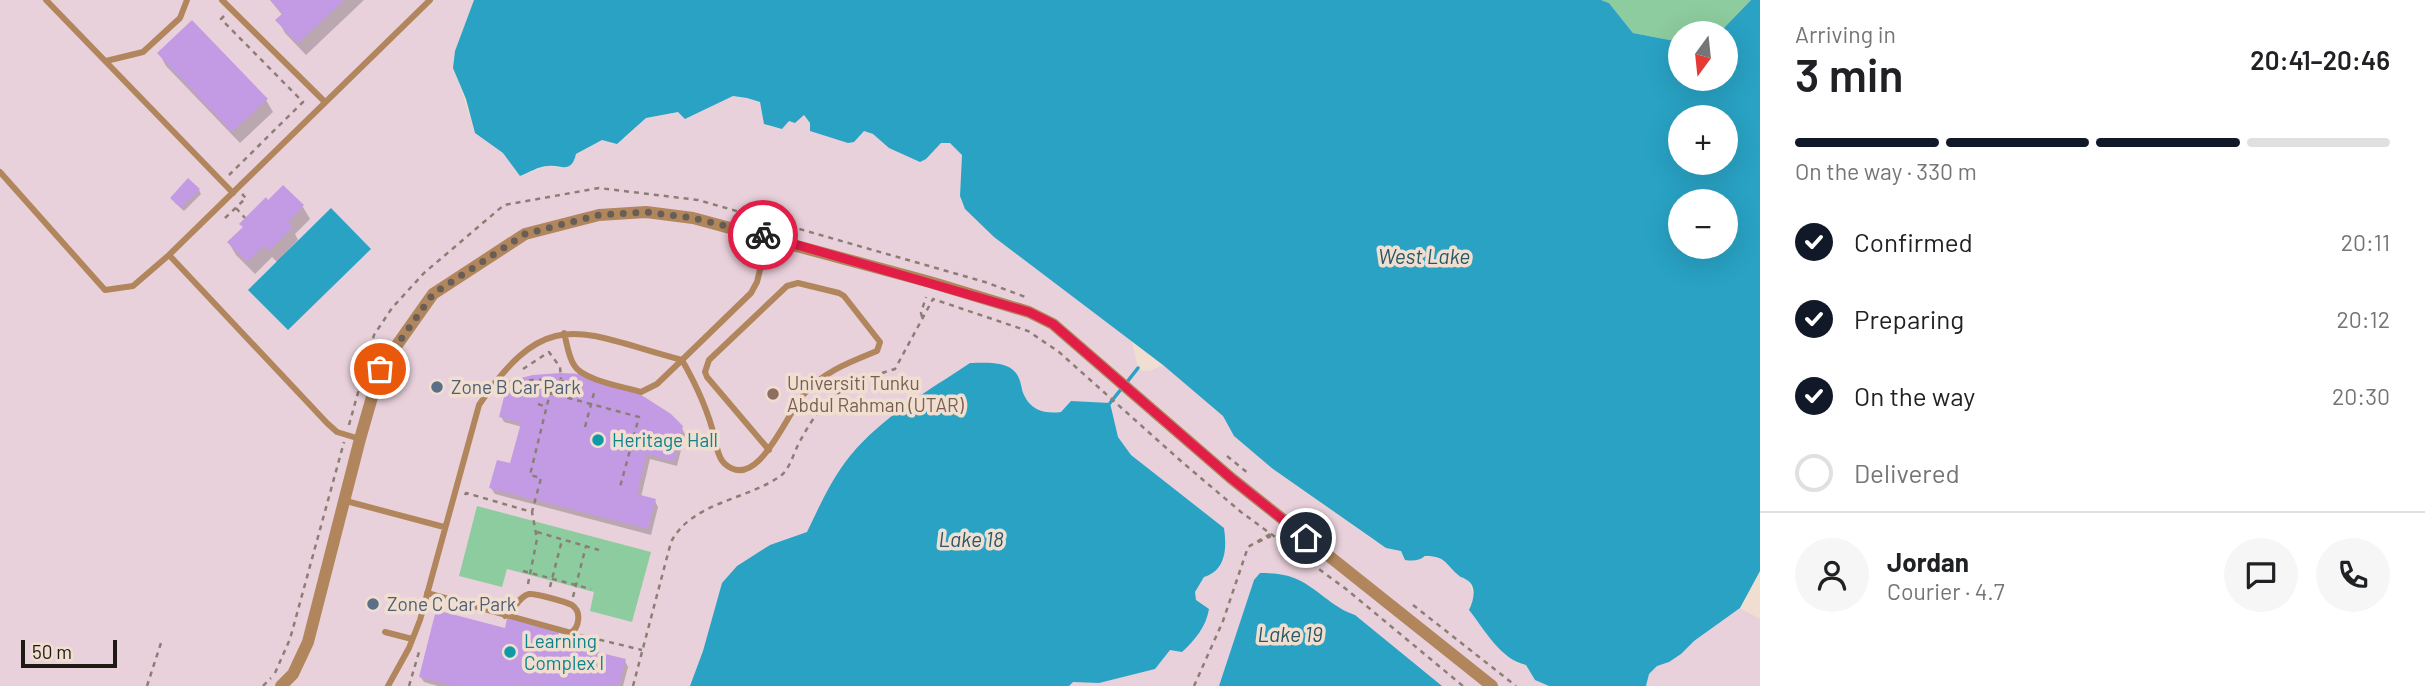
<!DOCTYPE html>
<html lang="en">
<head>
<meta charset="utf-8">
<style>
  :root { --surface:#fff; --page:#f6f6f6; --text:#202124; --muted:#757577; --line:#e0e0e0; --accent:#111827 }
  body { margin:0; font-family:Barlow,sans-serif; background:var(--page); color:var(--text); height:100vh; display:flex; flex-direction:column; font-size:26px; white-space:nowrap }
  * { box-sizing:border-box; margin:0 }
  p { font-size:23px; color:var(--muted) }
  .icon { flex:none; width:38px; height:38px; fill:none; stroke:currentColor; stroke-width:2; stroke-linecap:round; stroke-linejoin:round }
  .map { position:relative; flex:1; overflow:hidden }
  .side { display:flex; flex-direction:column; background:var(--surface); width:665px }
  .side>* { flex:none }
  .needle { width:46px; rotate:195deg }
  .controls { position:absolute; left:1668px; top:21px; display:grid; gap:14px }
  .controls a { display:grid; place-items:center; width:70px; height:70px; border-radius:50%; background:var(--surface); box-shadow:0 7px 28px #0002; font-size:35px }
  .scale { position:absolute; left:21px; bottom:18px; width:96px; box-sizing:border-box; padding-left:7px; border:4px solid #1f1914; border-top:0; font-size:19px; line-height:24px; white-space:nowrap; color:#1f1914; -webkit-text-stroke:5px #f0dfd0; paint-order:stroke }
  .pin { position:absolute; display:grid; place-items:center; width:60px; height:60px; color:#fff; margin:-30px; border:4px solid #fff; border-radius:50%; box-shadow:0 2px 7px #0007 }
  .courier { position:absolute; display:grid; place-items:center; width:70px; height:70px; margin:-35px; border:5px solid #e11d48; border-radius:50%; background:#fff; color:#222; box-shadow:0 2px 9px #0007 }
  .headline em { font-style:normal; font-weight:600 }
  .headline div { display:flex; flex-direction:column-reverse }
  .headline { display:flex; align-items:center; justify-content:space-between; height:119px; padding:0 35px }
  h1 { font-size:46px; font-weight:600; line-height:52px }
  .bar { display:grid; grid-template-columns:repeat(4,1fr); gap:10px 7px; align-content:center; height:84px; padding:0 35px }
  .bar i { height:9px; border-radius:5px; background:var(--line) }
  .bar .active { background:var(--accent) }
  .bar p { grid-column:span 4 }
  .line { display:flex; align-items:center; gap:18px; padding:0 35px; border-top:2px solid var(--line) }
  .line div { flex:1 }
  .round { display:grid; place-items:center; flex:none; width:74px; height:74px; border-radius:37px; background:var(--page) }
  ol { padding:0 35px; list-style:none }
  li { display:flex; align-items:center; gap:21px; height:77px }
  li p { margin-inline-start:auto }
  li .icon { padding:7px; border-radius:50%; background:var(--accent); color:#fff; stroke-width:4 }
  li:last-child { color:var(--muted) }
  li i { width:38px; height:38px; border:4px solid var(--line); border-radius:50% }
  main { display:flex; flex:1; min-height:0 }
  .map>svg:first-child { display:block }
</style>
</head>
<body>
<main>
<div class="map">
<svg width="1760" height="686" viewBox="0 0 1760 686">
  <rect width="100%" height="100%" fill="#f0dfd0"/>
  <!-- education -->
  <path fill="#e9d1dc" d="M0 0H474L455 51 459 83 475 133 503 153 520 176 549 165 559 168 576 155 602 140 625 138 646 118 678 112 686 119 733 96 747 98 760 102 764 123 768 126 782 129 789 121 803 115 810 123 856 137 863 131 873 134 880 140 926 159 941 143H950L962 155 960 196 980 223 994 237 1132 341 1138 368 1143 371 1152 370 1163 365 1224 416 1234 436 1273 469 1372 539 1391 549 1401 551 1406 560 1433 556 1449 563 1456 573 1469 581 1474 596 1473 604 1516 663 1526 665 1535 680 1549 686H0Z
    M1740 608 1760 619V686H1646L1649 674 1657 665 1669 662 1681 654 1694 641Z"/>
  <!-- green -->
  <path fill="#8dcc9e" d="M1601 0H1751L1719 33H1680V42L1633 33 1609 3Z
    M477 506 651 552 632 622 590 611 594 592 507 569 502 587 459 576Z"/>
  <!-- water -->
  <path fill="#29a2c4" fill-rule="evenodd" d="M474 0H1601L1609 3 1633 33 1680 42V79H1726V33H1719L1751 0H1760V571L1740 608 1694 641 1681 654 1669 662 1657 666 1649 674 1646 686H1549L1535 680 1526 665C1500 659 1485 630 1469 610 1474 600 1477 586 1467 580 1459 575 1464 580 1457 574 1445 563 1445 556 1425 556 1419 561 1413 561 1405 560L1401 551 1386 548 1273 469 1234 436 1223 416 1163 365 994 237 965 209 960 196 962 155 950 143H941L926 159 920 162 889 148 873 134 864 131 854 142 848 143 810 131V123L804 115 795 123 789 121 782 129 764 124 760 102 747 98 733 96 685 119 678 112 646 118 617 144 602 140 576 154C571 175 561 164 548 166 539 166 528 173 520 176L503 153 475 133 466 99 453 68 455 51ZM1726 117V163H1680V117ZM1726 201V247H1680V201Z
    M331 208 371 249 288 330 248 290Z
    M970 363C983 363 1003 361 1013 370 1022 378 1020 386 1024 395 1031 411 1046 414 1061 412L1071 401 1110 403 1118 437 1131 455 1224 528C1227 548 1226 570 1204 577L1195 592 1196 600 1209 609C1206 627 1195 640 1182 652L1170 650 1155 669 1099 683 1073 682 1069 686H690L703 651 722 583 737 566 770 545 807 532C819 507 832 478 850 456 882 417 928 391 970 363Z
    M1260 573C1271 573 1284 574 1294 578 1317 587 1331 607 1355 615L1442 686H1219L1254 580Z"/>
  <!-- shadow -->
  <path fill="#0003" d="M270 0H364L306 55 285 33 278 20 283 16Z
    M159 53 266 100 273 112 240 143 166 66Z
    M283 187 303 207 310 219 295 234 298 240 277 262 272 257 255 274 236 255 229 243Z
    M199 190 201 194 184 211 174 202Z
    M501 416 681 427 685 434 677 466 650 459 641 497 655 501 658 507 651 535 495 494 491 488 512 465 522 427 504 422Z
    M506 630 558 633 561 639 560 644 625 661 628 667 623 686H438L424 682 420 676Z"/>
  <g fill="none" stroke-linecap="round" stroke-linejoin="round">
    <!-- stream -->
    <path stroke="#29a2c4" stroke-width="3.5" d="M1127 382 1138 368
      M1110 403 1122 388"/>
  </g>
  <!-- building -->
  <path fill="#c39be5" d="M270 0H344L298 44 275 20 283 13Z
    M192 20 268 99 232 132 157 53Z
    M188 178 200 189 181 208 170 198Z
    M283 185 304 205 288 222 293 227 269 251 264 246 247 262 227 242 243 227 239 224 266 197 268 200Z
    M561 373 583 374 619 385 643 396 671 414 683 426 674 461 647 454 637 494 656 499 648 529 489 488 497 460 510 463 521 423 499 417 508 381 533 375Z
    M436 610 505 628 507 618 559 631 556 642 626 659 619 686H455L419 677Z"/>
  <g fill="none" stroke-linecap="round" stroke-linejoin="round">
    <!-- path -->
    <path stroke="#8b7f75" stroke-width="2.5" stroke-dasharray="5 5" stroke-linecap="butt" d="M224 16 221 19 303 102 229 175
      M236 208 245 218
      M225 218 246 198 242 194
      M922 317 921 313 926 297
      M523 369 549 352 560 367 561 379
      M509 382C537 379 557 378 585 386
      M538 404 547 407
      M349 425 374 335 392 308 424 273 504 205 599 188 698 200 985 282 1028 298
      M585 427 595 389
      M1227 456 1249 474
      M465 495 466 493 532 512 541 478 530 475 550 393 639 417 620 487
      M537 532 599 550
      M1258 542 1271 536
      M523 571 591 589
      M528 584 537 539 532 512
      M550 587 562 540
      M573 597 586 546
      M1413 605 1516 686
      M580 635 642 650
      M275 673 290 639 344 442
      M147 686 161 643
      M263 686 271 678
      M409 686 419 652
      M633 686 671 542C691 503 745 500 779 477 789 471 793 455 798 445 823 396 844 384 895 369L933 299 1028 331 1059 352 1182 462 1241 512 1346 589 1463 686
      M1194 686 1223 621 1248 547 1270 534"/>
    <!-- service -->
    <path stroke="#b1865d" stroke-width="6" d="M46 0 233 193
      M222 0 325 102
      M106 61 143 52 180 18 187 0
      M0 172 105 290 133 286 169 255 430 0
      M169 255 327 423 337 432 360 439
      M564 333C567 343 568 356 574 365 582 380 624 387 641 392L657 384 682 360C697 386 708 410 715 439 717 447 718 458 725 464 758 493 788 411 804 394 823 372 850 362 877 351L880 342 844 296 839 293 798 283 787 286 709 360 705 372 707 377 769 450
      M346 501 444 527
      M427 593 571 633C579 627 582 612 572 605 566 602 535 593 529 594 519 596 514 611 505 616
      M385 632 412 639
      M388 686 409 648 420 620 479 405C548 303 580 333 682 360L751 293 757 282 768 238"/>
    <!-- minor -->
    <path stroke="#b1865d" stroke-width="12" d="M281 686 293 674 308 642 360 439 380 369 433 294 525 234 599 215 646 212 693 218 930 282 1029 312 1053 324 1231 478 1492 686"/>
  </g>
  <g fill="none" stroke-linecap="round" stroke-linejoin="round">
    <!-- done -->
    <path stroke="#685e56" stroke-width="7" stroke-dasharray="0 12.6" d="M380 369 433 294 525 234 599 215 646 212 693 218 763 235"/>
    <!-- route -->
    <path stroke="#e11d48" stroke-width="9" d="M763 235 1029 312 1053 324 1231 478 1306 538"/>
  </g>
  <!-- markers -->
  <g fill="#5c6f8a" stroke="#f0dfd0" stroke-width="2.5">
    <circle cx="437" cy="387" r="7"/>
    <circle cx="373" cy="604" r="7"/>
  </g>
  <circle fill="#8d6e63" stroke="#f0dfd0" stroke-width="2.5" cx="773" cy="394" r="7"/>
  <g fill="#0f9aa8" stroke="#f0dfd0" stroke-width="2.5">
    <circle cx="598" cy="440" r="7"/>
    <circle cx="510" cy="652" r="7"/>
  </g>
  <g text-anchor="middle" stroke-width="7" stroke-linejoin="round" paint-order="stroke">
    <!-- education labels -->
    <g font-size="19" fill="#785e54" stroke="#f0dfd0" text-anchor="start">
      <text x="787" y="390">Universiti Tunku<tspan x="787" dy="22">Abdul Rahman (UTAR)</tspan></text>
    </g>
    <!-- service labels -->
    <g font-size="19" fill="#4e5e75" stroke="#f0dfd0" text-anchor="start">
      <text x="451" y="394">Zone B Car Park</text>
      <text x="387" y="611">Zone C Car Park</text>
    </g>
    <!-- culture labels -->
    <g font-size="19" fill="#0d838f" stroke="#f0dfd0" text-anchor="start">
      <text x="612" y="447">Heritage Hall</text>
      <text x="524" y="648">Learning<tspan x="524" dy="22">Complex I</tspan></text>
    </g>
    <!-- water labels -->
    <g font-size="21" font-style="italic" fill="#285766" stroke="#f0dfd0">
      <text x="1424" y="264">West Lake</text>
      <text x="971" y="547">Lake 18</text>
      <text x="1290" y="642">Lake 19</text>
    </g>
  </g>
</svg>
<div class="controls">
<a><svg class="needle" viewBox="-14 -14 28 28"><path d="M0-13l5 13h-10z" fill="#e53935"/><path d="M0 13l5-13h-10z" fill="#757577"/></svg></a>
<a>+</a>
<a>−</a>
</div>
<div class="scale">50 m</div>
<div class="pin" style="left:380px;top:369px;background:#ea580c"><svg class="icon" aria-label="bag" viewBox="0 0 24 24"><path d="M5 8h14l-1 12H6zM9 8a3 3 0 0 1 6 0"/></svg></div>
<div class="pin" style="left:1306px;top:538px;background:#1f2937"><svg class="icon" aria-label="home" viewBox="0 0 24 24"><path d="M3 11l9-7 9 7M6 9v11h12V9"/></svg></div>
<div class="courier" style="left:763px;top:235px"><svg class="icon" aria-label="bike" viewBox="0 0 24 24"><circle cx="6" cy="16" r="4"/><circle cx="18" cy="16" r="4"/><path d="M6 16l4-8h5l3 8M10 8l3 8H6M13 5h3"/></svg></div>
</div>
<section class="side">
<div class="headline"><div><h1>3 min</h1><p>Arriving in</p></div><em>20:41–20:46</em></div>
<div class="bar"><i class="active"></i><i class="active"></i><i class="active"></i><i></i><p>On the way · 330 m</p></div>
<ol>
<li><svg class="icon" aria-label="check" viewBox="0 0 24 24"><path d="M5 12l5 5 9-10"/></svg>Confirmed<p>20:11</p></li>
<li><svg class="icon" aria-label="check" viewBox="0 0 24 24"><path d="M5 12l5 5 9-10"/></svg>Preparing<p>20:12</p></li>
<li><svg class="icon" aria-label="check" viewBox="0 0 24 24"><path d="M5 12l5 5 9-10"/></svg>On the way<p>20:30</p></li>
<li><i></i>Delivered</li>
</ol>
<div class="line" style="height:126px"><a class="round"><svg class="icon" aria-label="person" viewBox="0 0 24 24"><circle cx="12" cy="8" r="4"/><path d="M4 21q1-7 8-7t8 7"/></svg></a><div><b>Jordan</b><p>Courier · 4.7</p></div><a class="round"><svg class="icon" aria-label="chat" viewBox="0 0 24 24"><path d="M4 5h16v11H9l-5 4z"/></svg></a><a class="round"><svg class="icon" aria-label="phone" viewBox="0 0 24 24"><path d="M5 4h4l2 5-3 2q2 4 5 5l2-3 5 2v4C11 20 4 13 5 4z"/></svg></a></div>
</section>
</main>
</body>
</html>
